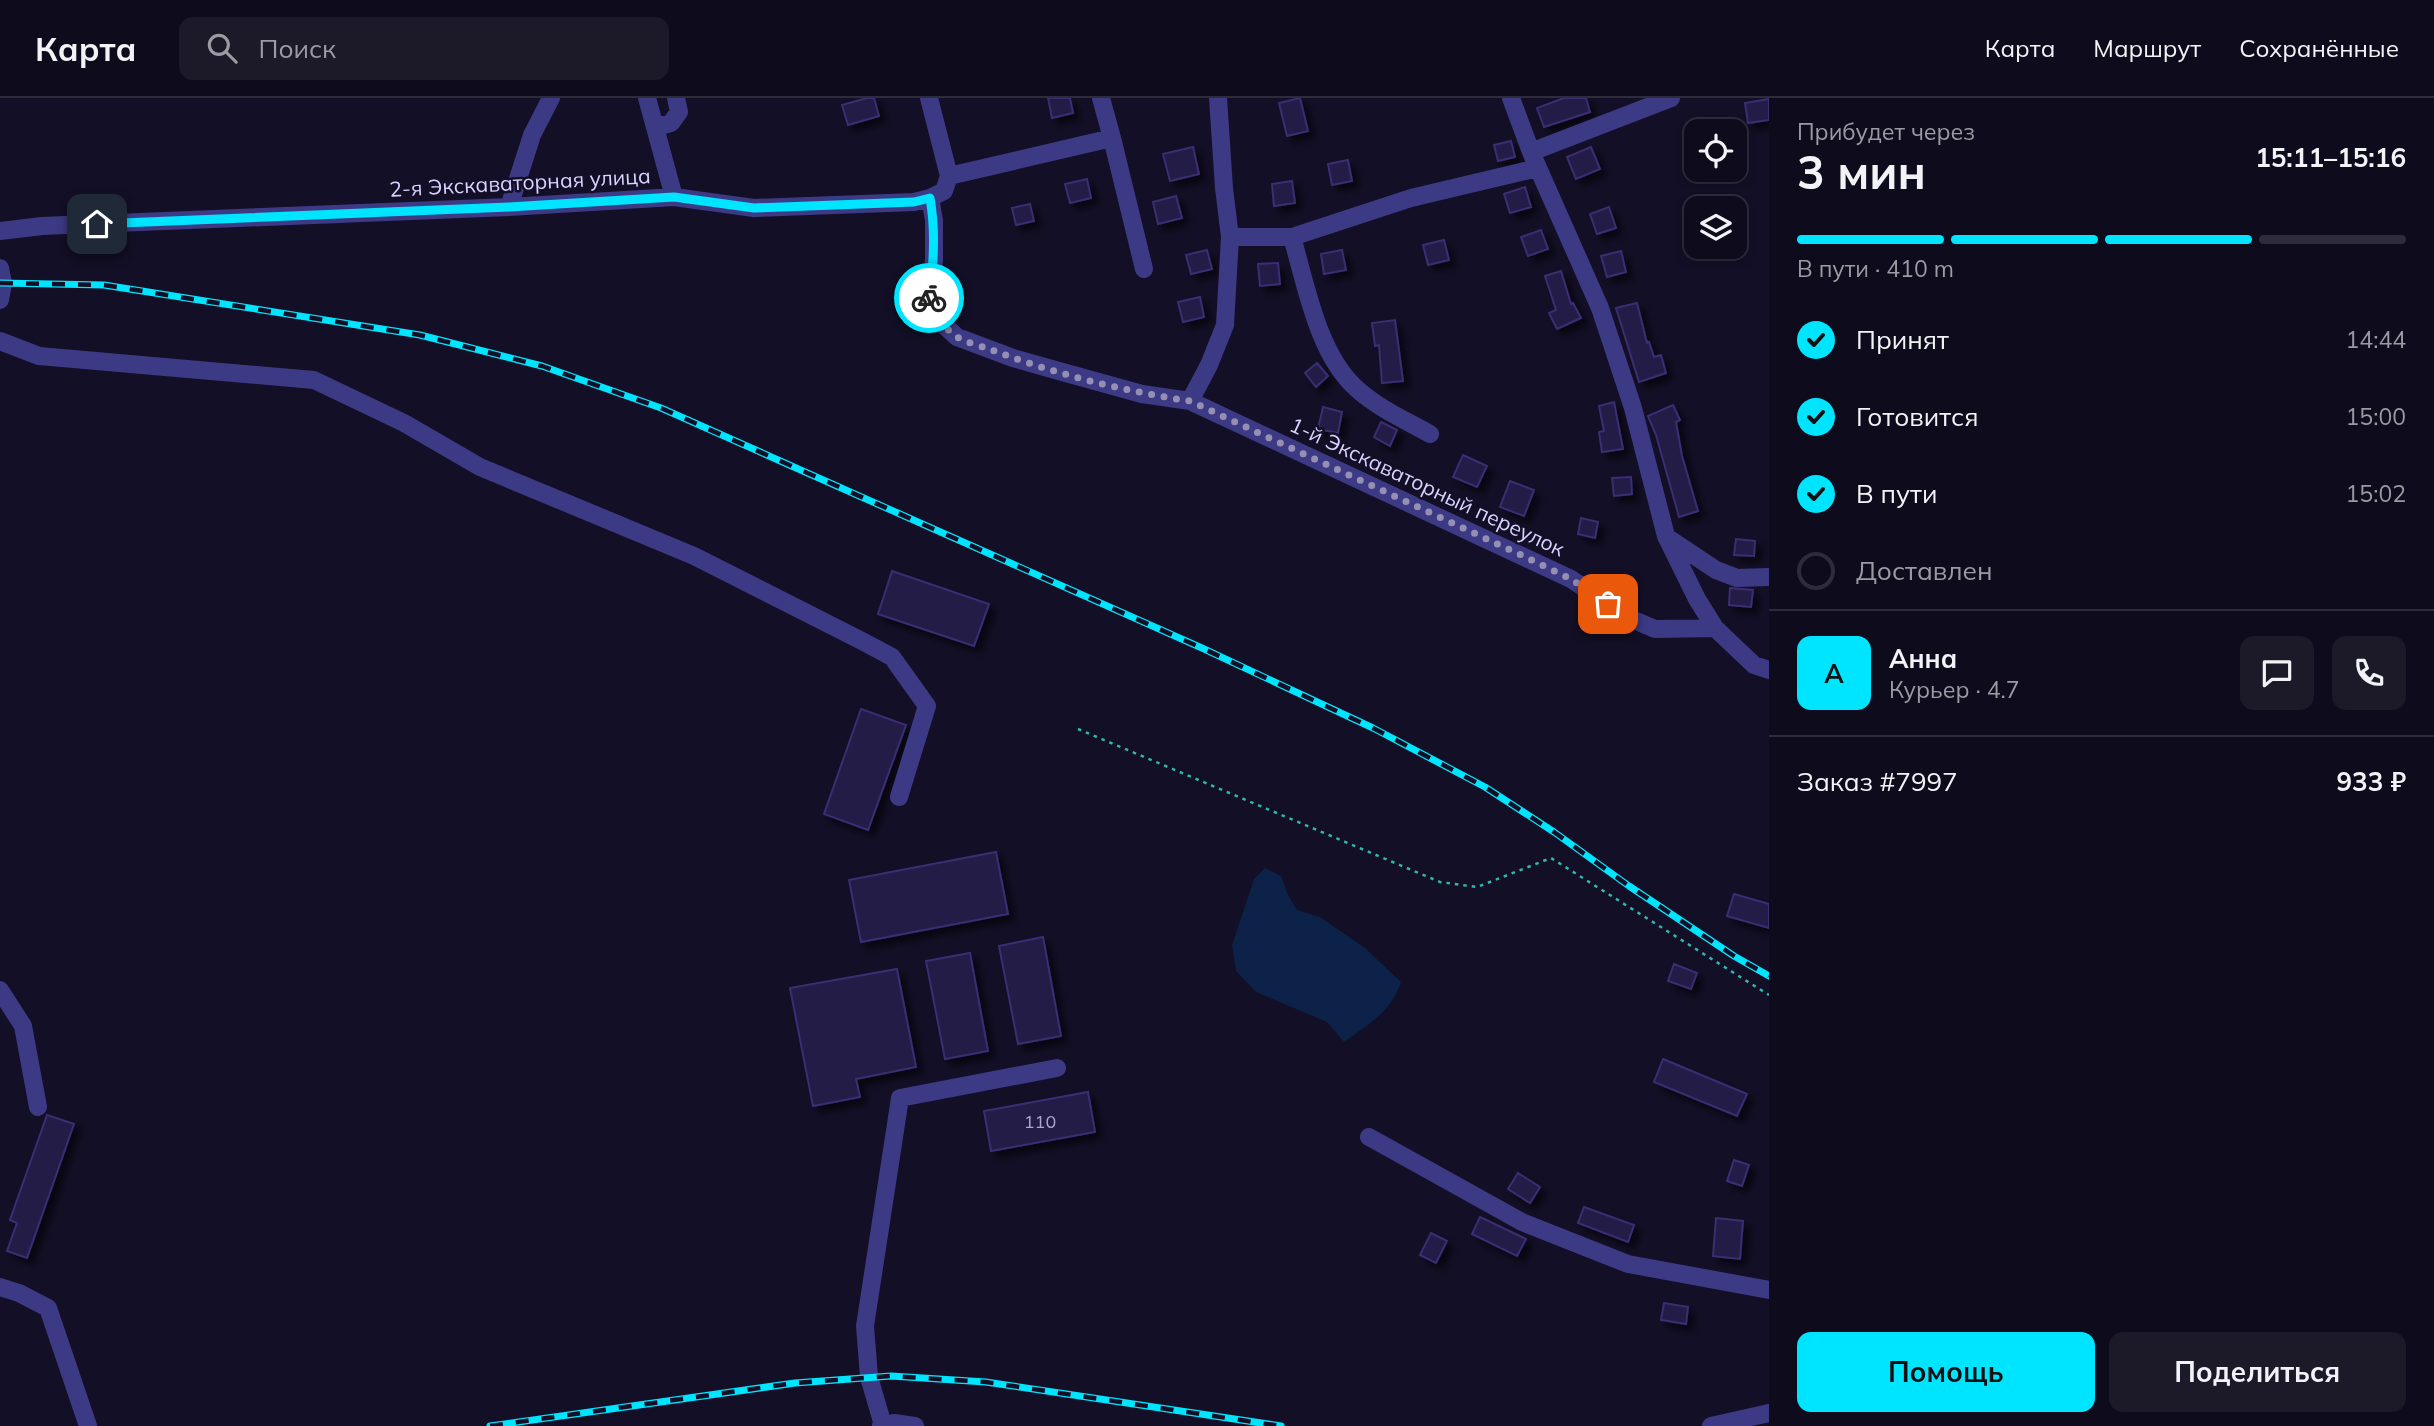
<!DOCTYPE html>
<html lang="ru">
<head>
<meta charset="utf-8">
<style>
  :root { --surface:#0e0b1c; --page:#1c1929; --text:#f1f3f6; --muted:#9b9ba3; --line:#2e2b3b; --accent:#00e5ff }
  body { margin:0; font-family:Mulish,sans-serif; background:var(--page); color:var(--text); height:100vh; display:flex; flex-direction:column; font-size:26px; white-space:nowrap }
  * { box-sizing:border-box; margin:0 }
  p { font-size:23px; color:var(--muted) }
  .icon { flex:none; width:38px; height:38px; fill:none; stroke:currentColor; stroke-width:2; stroke-linecap:round; stroke-linejoin:round }
  .map { position:relative; flex:1; overflow:hidden }
  .panel { display:flex; flex-direction:column; background:var(--surface); width:665px }
  .panel>* { flex:none }
  .tools { position:absolute; left:1684px; top:21px; display:grid; gap:14px }
  .tools a { display:grid; place-items:center; width:63px; height:63px; border-radius:14px; background:var(--surface); box-shadow:0 4px 10px #0003,0 0 0 2px var(--line); font-size:35px }
  .pin { position:absolute; display:grid; place-items:center; width:60px; height:60px; color:#fff; margin:-30px; border-radius:14px; box-shadow:0 4px 10px #0006 }
  .courier { position:absolute; display:grid; place-items:center; width:70px; height:70px; margin:-35px; border:5px solid #00e5ff; border-radius:50%; background:#fff; color:#222; box-shadow:0 2px 9px #0007 }
  .head em { font-style:normal; font-weight:700 }
  .head div { display:flex; flex-direction:column-reverse }
  .head { display:flex; align-items:center; justify-content:space-between; height:119px; padding:0 28px }
  h1 { font-size:46px; font-weight:700; line-height:52px }
  .bar { display:grid; grid-template-columns:repeat(4,1fr); gap:10px 7px; align-content:center; height:84px; padding:0 28px }
  .bar i { height:9px; border-radius:5px; background:var(--line) }
  .bar .selected { background:var(--accent) }
  .bar p { grid-column:span 4 }
  .line { display:flex; align-items:center; gap:18px; padding:0 28px; border-top:2px solid var(--line) }
  .line div { flex:1 }
  .round { display:grid; place-items:center; flex:none; width:74px; height:74px; border-radius:14px; background:var(--page) }
  ol { padding:0 28px; list-style:none }
  li { display:flex; align-items:center; gap:21px; height:77px }
  li p { margin-inline-start:auto }
  li .icon { padding:7px; border-radius:50%; background:var(--accent); color:#111; stroke-width:4 }
  li:last-child { color:var(--muted) }
  li i { width:38px; height:38px; border:4px solid var(--line); border-radius:50% }
  .action { display:flex; gap:14px; margin-top:auto; padding:14px 28px }
  .action a { flex:1; height:80px; border-radius:14px; background:var(--accent); color:#111; font-size:28px; font-weight:700; line-height:80px; text-align:center }
  .action a+a { background:var(--page); color:var(--text) }
  header { display:flex; align-items:center; gap:42px; box-sizing:border-box; height:98px; padding:0 35px; background:var(--surface); border-bottom:2px solid var(--line) }
  header strong { font-size:33px }
  nav { display:flex; gap:38px; margin-inline-start:auto; font-size:24px }
  .search { width:490px; height:63px; background:var(--page); display:flex; align-items:center; gap:18px; box-sizing:border-box; padding:0 24px; border-radius:14px; color:var(--muted); font-size:26px }
  main { display:flex; flex:1; min-height:0 }
  .map>svg:first-child { display:block }
</style>
</head>
<body>
<header>
<strong>Карта</strong>
<div class="search"><svg class="icon" aria-label="search" viewBox="0 0 24 24"><circle cx="10" cy="10" r="6"/><path d="M15 15l6 6"/></svg>Поиск</div>
<nav><a>Карта</a><a>Маршрут</a><a>Сохранённые</a></nav>
</header>
<main>
<div class="map">
<svg width="1769" height="1328" viewBox="0 0 1769 1328">
  <defs>
    <filter id="shadow"><feDropShadow dx="6" dy="6" stdDeviation="3.5" flood-color="#0009"/></filter>
  </defs>
  <rect width="100%" height="100%" fill="#130f26"/>
  <!-- water -->
  <path fill="#0c2248" d="M1265 770 1281 778 1288 797 1297 812 1320 819 1365 850 1401 884C1391 914 1369 926 1344 944L1327 924 1256 894 1236 873 1232 847 1254 781Z"/>
  <!-- building -->
  <path fill="#241b47" stroke="#3b2d73" stroke-width="2" filter="url(#shadow)" d="M867 0H874L879 18 848 27 842 7Z
    M1048 0H1070L1073 15 1052 20Z
    M1300 0 1308 33 1287 38 1279 5Z
    M1564 0H1586L1590 14 1544 29 1537 10Z
    M1769 1V22L1748 25 1745 5Z
    M1729 20 1731 33H1694L1693 27Z
    M1511 43 1515 59 1498 63 1494 47Z
    M1193 49 1199 76 1170 83 1163 56Z
    M1591 49 1600 71 1576 81 1567 59Z
    M1348 62 1352 83 1332 87 1328 66Z
    M1087 81 1091 100 1070 105 1065 86Z
    M1292 83 1295 105 1274 108 1272 86Z
    M1525 89 1531 109 1510 115 1504 96Z
    M1176 98 1182 120 1158 126 1153 104Z
    M1030 106 1034 123 1016 127 1012 110Z
    M1609 109 1616 130 1597 136 1590 116Z
    M1541 132 1548 151 1528 158 1521 139Z
    M1444 142 1449 162 1428 167 1423 147Z
    M1207 152 1212 171 1191 176 1186 157Z
    M1342 152 1346 172 1324 176 1321 156Z
    M1621 153 1626 174 1607 179 1601 158Z
    M1278 165 1280 186 1260 188 1258 166Z
    M1561 173 1571 206 1573 205 1581 220 1557 231 1549 215 1556 212 1545 178Z
    M1200 199 1204 219 1183 224 1178 204Z
    M1637 205 1647 245 1649 244 1654 259 1661 257 1666 275 1639 284 1616 210Z
    M1395 222 1403 283 1382 285 1379 247 1375 248 1372 225Z
    M1317 265 1328 278 1316 289 1305 275Z
    M1614 304 1623 351 1602 354 1599 334 1604 333 1599 308Z
    M1673 307 1680 322 1676 324 1682 358 1698 413 1679 419 1656 337 1648 318Z
    M1323 309 1342 314 1338 335 1318 331Z
    M1381 324 1397 332 1390 348 1374 339Z
    M1463 357 1487 368 1477 389 1453 379Z
    M1631 379 1632 396 1614 398 1612 380Z
    M1510 383 1534 392 1524 418 1500 409Z
    M1581 420 1598 424 1595 440 1578 436Z
    M1736 441 1755 443 1754 458 1734 457Z
    M892 473 989 506 974 548 878 516Z
    M1730 490 1753 492 1751 509 1729 507Z
    M861 611 906 627 868 732 824 716Z
    M996 754 1008 816 861 844 849 782Z
    M1734 796 1769 806V830L1727 818Z
    M1043 839 1061 938 1018 946 999 848Z
    M970 855 988 953 945 961 926 863Z
    M1674 866 1697 875 1691 891 1668 883Z
    M897 871 916 969 856 981 860 999 813 1008 790 890Z
    M1663 961 1747 996 1737 1018 1654 984Z
    M1088 994 1095 1034 991 1053 984 1013Z
    M47 1017 74 1026 27 1160 7 1153 17 1125 10 1122Z
    M1734 1062 1749 1067 1742 1088 1727 1083Z
    M1518 1075 1540 1089 1530 1105 1508 1091Z
    M1584 1109 1634 1127 1628 1144 1578 1125Z
    M1480 1119 1526 1141 1517 1158 1472 1136Z
    M1716 1120 1743 1123 1740 1161 1713 1158Z
    M1431 1135 1447 1143 1436 1165 1420 1157Z
    M1664 1205 1688 1209 1686 1226 1661 1222Z"/>
  <g fill="none" stroke-linecap="round" stroke-linejoin="round">
    <!-- path -->
    <path stroke="#2fb8b0" stroke-width="2.5" stroke-dasharray="3.5 5" stroke-linecap="butt" d="M1078 631 1440 784 1477 789 1551 760 1769 897"/>
    <!-- minor -->
    <path stroke="#3d3a85" stroke-width="18" d="M647 0 674 99
      M1101 0 1112 40
      M1218 0 1224 90 1230 139 1225 227 1209 267 1190 303 1571 481 1627 519 1655 531 1715 530
      M1511 0 1531 54 1600 210 1633 310 1666 438 1697 501 1715 530 1754 567 1769 572
      M656 29 671 25 679 14 676 0
      M1531 54 1671 0
      M949 78 1112 40 1144 171
      M930 100 934 122V162L929 200 938 222 957 239 1013 260 1066 275 1142 296 1190 303
      M509 109 532 37 551 0
      M0 133 42 128 509 109 674 99 754 110 914 104 930 100 944 93 949 78 929 0
      M1230 139H1292L1411 100 1538 70
      M1292 139C1306 187 1318 257 1357 291 1378 310 1405 322 1430 336
      M0 170 3 185 0 202
      M0 243 39 258 314 282 404 325 480 369 694 458 862 543 892 559 927 608 899 699
      M1668 440 1716 472 1737 480 1769 479
      M0 892 23 928 38 1009
      M1369 1039 1522 1124 1628 1166 1769 1192
      M0 1189 19 1195 48 1210 88 1328
      M883 1327 869 1279 865 1228 900 1000 1057 970
      M881 1328 894 1325 915 1328
      M1711 1328 1769 1315"/>
    <!-- rail casing -->
    <g stroke="#00e5ff" stroke-width="7">
      <path id="rail" d="M0 185 104 187 420 237 542 268 661 310 1202 550 1373 630 1485 689 1554 734 1629 788 1734 858 1769 878
        M490 1328 795 1285 891 1278 986 1284 1281 1328"/>
    </g>
    <!-- rail -->
    <use href="#rail" stroke="#130f26" stroke-width="4.5" stroke-dasharray="13" stroke-linecap="butt"/>
  </g>
  <g fill="none" stroke-linecap="round" stroke-linejoin="round">
    <!-- done -->
    <path stroke="#948fb3" stroke-width="7" stroke-dasharray="0 12.6" d="M929 200C936 216 942 229 957 239 967 245 981 248 992 252 1055 276 1123 293 1190 303L1519 456 1571 481 1608 506"/>
    <!-- route -->
    <path stroke="#00e5ff" stroke-width="9" d="M97 126 509 109 674 99 754 110 914 104 930 100C936 134 934 166 929 200"/>
  </g>
  <g text-anchor="middle" stroke-width="5" stroke-linejoin="round" paint-order="stroke">
    <!-- number labels -->
    <g font-size="18" fill="#aca6d1">
      <text x="1040" y="1030">110</text>
    </g>
    <!-- street labels -->
    <g font-size="21" fill="#d9d4ff" stroke="#130f26">
      <text transform="translate(520 85) rotate(-3)" y="7">2-я Экскаваторная улица</text>
      <text transform="translate(1427 389) rotate(25)" y="7">1-й Экскаваторный переулок</text>
    </g>
  </g>
</svg>
<div class="tools">
<a><svg class="icon" aria-label="locate" viewBox="0 0 24 24"><circle cx="12" cy="12" r="6"/><path d="M12 2v4M12 18v4M2 12h4M18 12h4"/></svg></a>
<a><svg class="icon" aria-label="layers" viewBox="0 0 24 24"><path d="M12 4l9 5-9 5-9-5zM3 14l9 5 9-5"/></svg></a>
</div>
<div class="pin" style="left:1608px;top:506px;background:#ea580c"><svg class="icon" aria-label="bag" viewBox="0 0 24 24"><path d="M5 8h14l-1 12H6zM9 8a3 3 0 0 1 6 0"/></svg></div>
<div class="pin" style="left:97px;top:126px;background:#1f2937"><svg class="icon" aria-label="home" viewBox="0 0 24 24"><path d="M3 11l9-7 9 7M6 9v11h12V9"/></svg></div>
<div class="courier" style="left:929px;top:200px"><svg class="icon" aria-label="bike" viewBox="0 0 24 24"><circle cx="6" cy="16" r="4"/><circle cx="18" cy="16" r="4"/><path d="M6 16l4-8h5l3 8M10 8l3 8H6M13 5h3"/></svg></div>
</div>
<section class="panel">
<div class="head"><div><h1>3 мин</h1><p>Прибудет через</p></div><em>15:11–15:16</em></div>
<div class="bar"><i class="selected"></i><i class="selected"></i><i class="selected"></i><i></i><p>В пути · 410 m</p></div>
<ol>
<li><svg class="icon" aria-label="check" viewBox="0 0 24 24"><path d="M5 12l5 5 9-10"/></svg>Принят<p>14:44</p></li>
<li><svg class="icon" aria-label="check" viewBox="0 0 24 24"><path d="M5 12l5 5 9-10"/></svg>Готовится<p>15:00</p></li>
<li><svg class="icon" aria-label="check" viewBox="0 0 24 24"><path d="M5 12l5 5 9-10"/></svg>В пути<p>15:02</p></li>
<li><i></i>Доставлен</li>
</ol>
<div class="line" style="height:126px"><b class="round" style="background:var(--accent);color:#111">А</b><div><b>Анна</b><p>Курьер · 4.7</p></div><a class="round"><svg class="icon" aria-label="chat" viewBox="0 0 24 24"><path d="M4 5h16v11H9l-5 4z"/></svg></a><a class="round"><svg class="icon" aria-label="phone" viewBox="0 0 24 24"><path d="M5 4h4l2 5-3 2q2 4 5 5l2-3 5 2v4C11 20 4 13 5 4z"/></svg></a></div>
<div class="line" style="height:91px"><div>Заказ #7997</div><b>933 ₽</b></div>
<div class="action"><a>Помощь</a><a>Поделиться</a></div>
</section>
</main>
</body>
</html>
